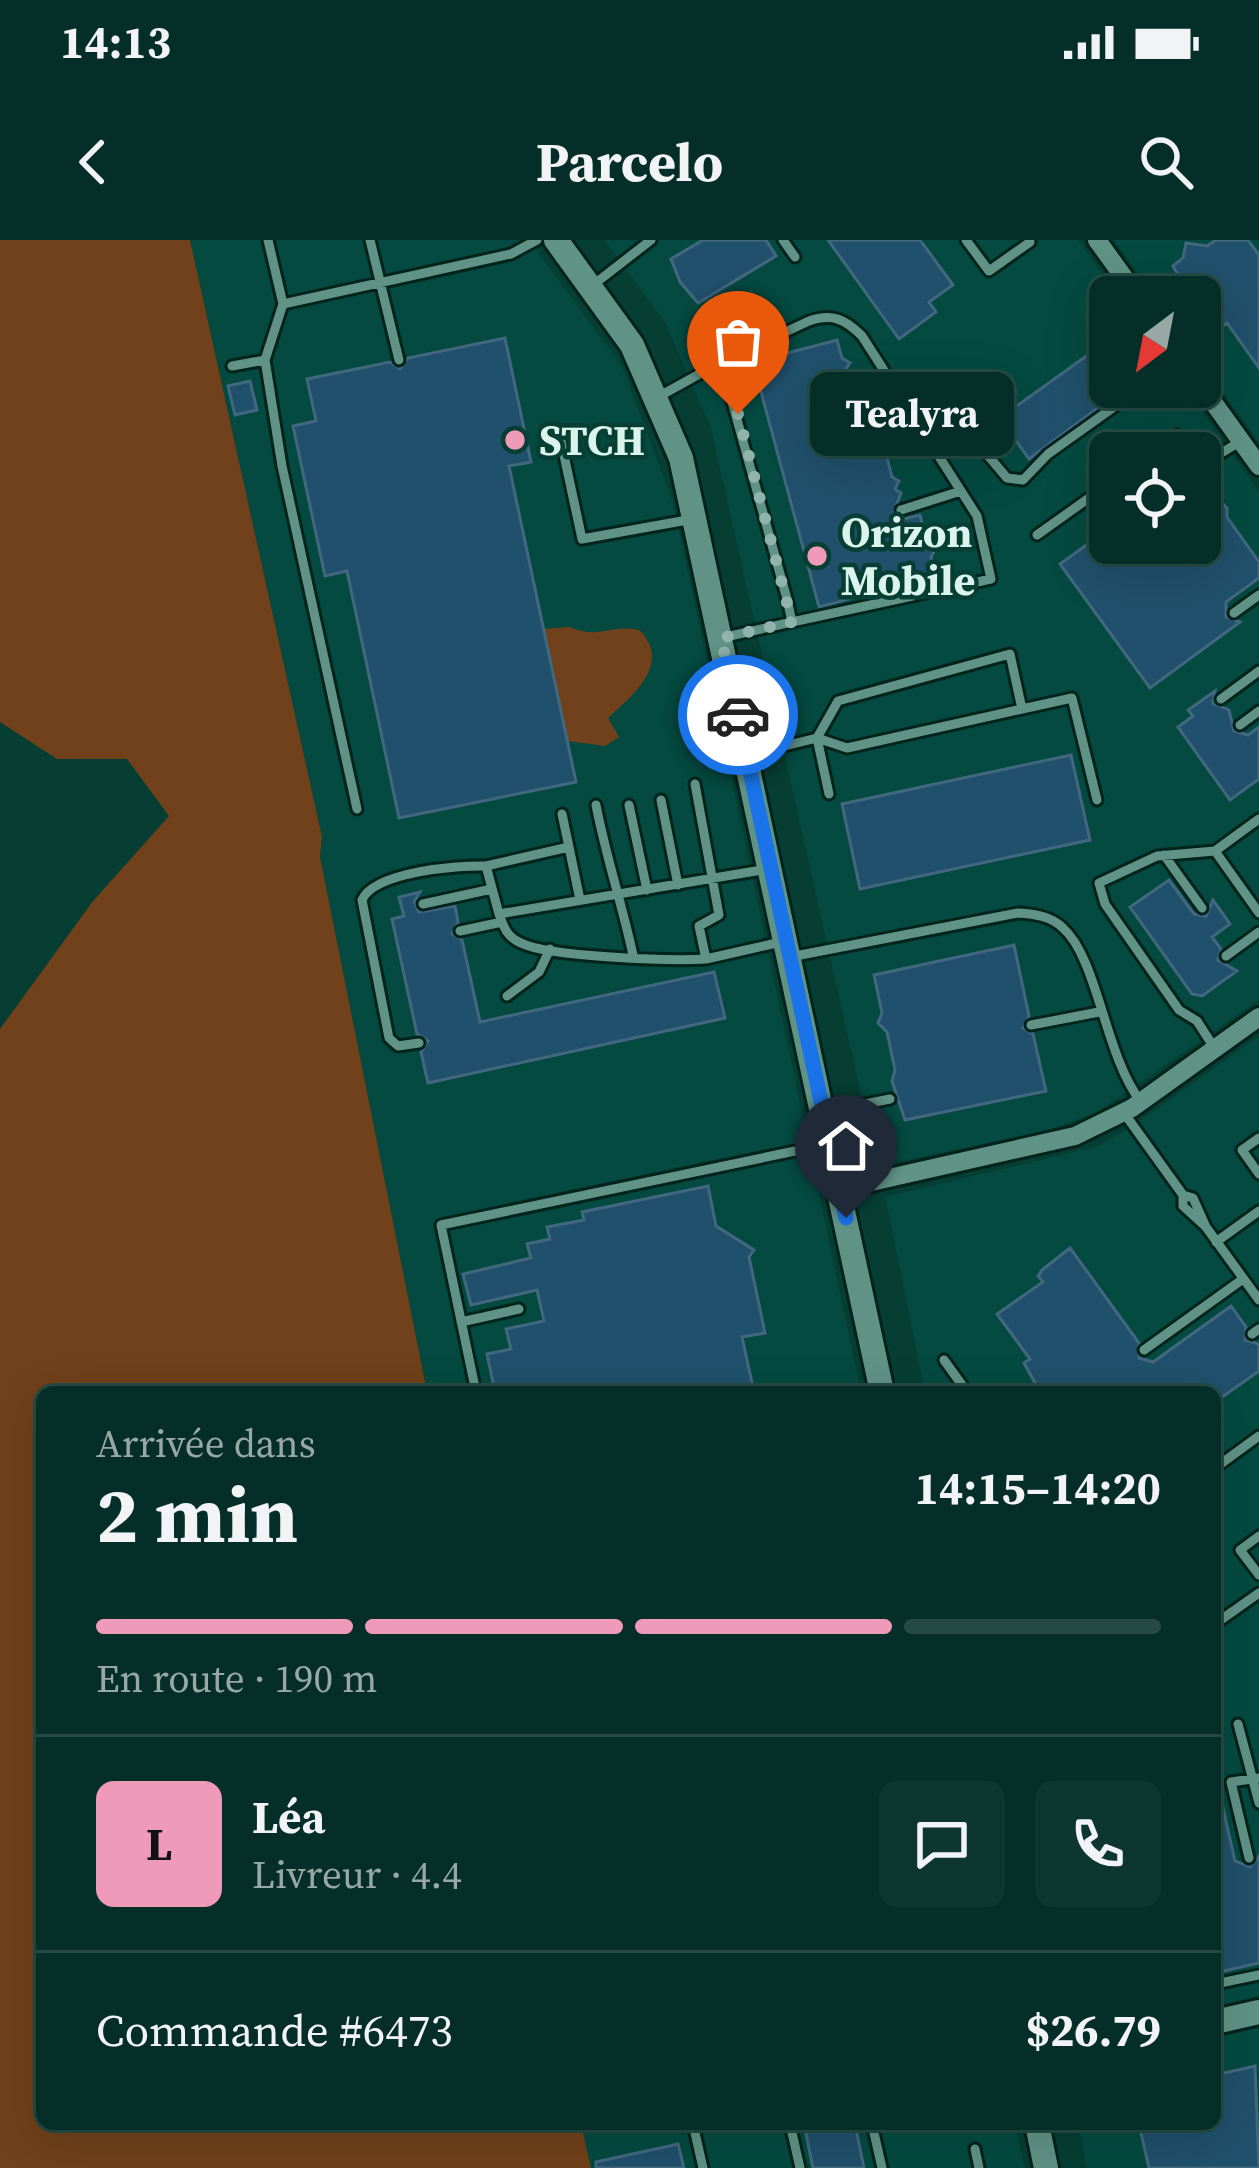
<!DOCTYPE html>
<html lang="fr">
<head>
<meta charset="utf-8">
<style>
  :root { --surface:#042e27; --page:#0d362f; --text:#f1f3f6; --muted:#97a8a7; --line:#254a44; --accent:#ef9ab8 }
  body { margin:0; font-family:"Source Serif 4",serif; background:var(--page); color:var(--text); height:100vh; display:flex; flex-direction:column; font-size:45px; white-space:nowrap }
  * { box-sizing:border-box; margin:0 }
  p { font-size:39px; color:var(--muted) }
  .icon { flex:none; width:66px; height:66px; fill:none; stroke:currentColor; stroke-width:2; stroke-linecap:round; stroke-linejoin:round }
  .map { position:relative; flex:1; overflow:hidden }
  .panel { position:absolute; left:36px; top:1146px; width:1185px; height:744px; display:flex; flex-direction:column; background:var(--surface); border-radius:18px; box-shadow:0 12px 48px #0002,0 0 0 3px var(--line) }
  .panel>* { flex:none }
  .needle { width:78px; rotate:212deg }
  .fabs { position:absolute; left:1089px; top:36px; display:grid; gap:24px }
  .fabs a { display:grid; place-items:center; width:132px; height:132px; border-radius:18px; background:var(--surface); box-shadow:0 12px 48px #0002,0 0 0 3px var(--line); font-size:60px }
  .pin { position:absolute; display:grid; place-items:center; width:102px; height:102px; color:#fff; margin:-123px -51px; border-radius:50% 50% 50% 0; rotate:-45deg; box-shadow:0 0 12px #0007 }
  .pin .icon { rotate:45deg }
  .courier { position:absolute; display:grid; place-items:center; width:120px; height:120px; margin:-60px; border:9px solid #1a73e8; border-radius:50%; background:#fff; color:#222; box-shadow:0 3px 15px #0007 }
  .bubble { position:absolute; height:84px; border-radius:18px; background:var(--surface); box-shadow:0 12px 48px #0002,0 0 0 3px var(--line); font-size:39px; font-weight:700; line-height:84px; text-align:center }
  .head em { font-style:normal; font-weight:700 }
  .head div { display:flex; flex-direction:column-reverse }
  .head { display:flex; align-items:center; justify-content:space-between; height:204px; padding:0 60px }
  h1 { font-size:78px; font-weight:700; line-height:90px }
  .bar { display:grid; grid-template-columns:repeat(4,1fr); gap:18px 12px; align-content:center; height:144px; padding:0 60px }
  .bar i { height:15px; border-radius:9px; background:var(--line) }
  .bar .selected { background:var(--accent) }
  .bar p { grid-column:span 4 }
  .line { display:flex; align-items:center; gap:30px; padding:0 60px; border-top:3px solid var(--line) }
  .line div { flex:1 }
  .round { display:grid; place-items:center; flex:none; width:126px; height:126px; border-radius:18px; background:var(--page) }
  .status { display:flex; justify-content:space-between; align-items:center; height:84px; padding:0 60px; background:var(--surface); direction:ltr }
  .status svg { height:33px; fill:currentColor }
  header { display:flex; justify-content:space-between; align-items:center; height:156px; padding:0 60px; background:var(--surface); font-size:54px; font-weight:700 }
  .map>svg:first-child { display:block }
</style>
</head>
<body>
<div class="status"><b>14:13</b><svg viewBox="0 0 49 12"><path d="M0 12V9h3v3zM5 12V6h3v6zM10 12V3h3v9zM15 12V0h3v12zM26 1h20v11H26zM47 4h2v5h-2z"/></svg></div>
<header><svg class="icon" aria-label="back" viewBox="0 0 24 24"><path d="M15 5l-7 7 7 7"/></svg>Parcelo<svg class="icon" aria-label="search" viewBox="0 0 24 24"><circle cx="10" cy="10" r="6"/><path d="M15 15l6 6"/></svg></header>
<div class="map">
<svg width="1259" height="1928" viewBox="0 0 1259 1928">
  <rect width="100%" height="100%" fill="#063e34"/>
  <!-- built -->
  <path fill="#044a40" fill-rule="evenodd" d="M190 0H529L622 126 673 262 861 1152H427L320 617 322 597Z
    M604 0H1078L1119 57H1110V147H1184L1259 252V760L1096 873 1043 892 877 926 711 189 665 82ZM1110 213H1200V303H1110Z
    M1114 0H1259V202L1200 120V57H1155Z
    M1259 796V1758L1215 1767V1152H925L885 957 1095 907 1133 886Z
    M1259 1788V1928H1087L1078 1884H1215V1798Z
    M581 1884H1015L1025 1928H591Z"/>
  <!-- green -->
  <path fill="#70411a" d="M0 0H190L322 597 320 617 427 1152H42V1884H581L591 1928H0V789L93 661 169 576 127 519H57L0 482Z
    M569 387C599 399 607 386 633 389 641 389 644 394 647 400 666 430 627 460 608 478L619 497 605 506 567 501 544 389Z"/>
  <!-- building -->
  <path fill="#20506b" stroke="#426880" stroke-width="3" d="M703 0H766L776 16 698 63 680 42 671 19Z
    M828 0H920L953 45 929 62 936 72 899 99Z
    M1216 0H1248L1259 15V128L1227 83 1217 90 1200 67V57L1180 52 1182 42 1173 26 1183 18 1186 3 1207 6Z
    M505 98 531 222 509 226 576 542 399 578 347 331 325 336 293 186 316 181 307 139 390 122 400 129 408 118Z
    M1110 99V147H1126L1029 219 1000 178Z
    M837 100 842 118 850 123 845 130 853 134 848 141 853 160 870 155 876 175 883 179 879 187 886 191 882 198 892 237 899 241 895 249 901 253 893 274 904 279 920 275 925 294 933 298 928 306 935 310 931 317 936 336 819 367 753 122Z
    M250 141 257 170 235 175 228 146Z
    M1200 240 1227 268V277L1259 322V338L1226 362V377L1240 382 1150 448 1060 324 1110 288V303H1200Z
    M1215 451 1213 463 1229 470 1234 491 1248 495 1259 487V539L1230 560 1178 487 1193 476 1188 470Z
    M1071 515 1090 600 860 649 842 564Z
    M1169 640 1194 674 1206 676 1213 660 1230 684 1212 697 1221 709 1218 720 1237 731 1202 756 1192 754 1130 667Z
    M420 652 414 662 419 672 455 666 458 682 452 694 462 700 480 782 714 732 725 778 428 843 421 812 428 801 417 794 392 679 404 676 399 657Z
    M1014 705 1029 776 1023 788 1033 794 1046 851 905 880 892 841 895 830 887 792 878 783 882 773 874 735Z
    M708 946 716 986 754 1010 749 1017 765 1093 742 1097 754 1152H495L487 1114 511 1109 506 1089 544 1081 537 1050 471 1065 463 1034 531 1018 527 1004 550 999 547 987 584 980 582 972Z
    M1070 1008 1139 1103V1118L1153 1122 1231 1066 1246 1087 1245 1100 1259 1104V1131L1215 1162V1152H1040L1024 1123 1030 1119 997 1074 1043 1042 1038 1036 1042 1030Z
    M1221 1559 1235 1621 1250 1627 1259 1616V1723L1215 1733V1560Z
    M1255 1826 1259 1928H1149L1139 1884H1215V1835Z
    M804 1884H855L864 1928H813Z
    M678 1904 684 1928H596V1922Z"/>
  <g fill="none" stroke-linecap="round" stroke-linejoin="round">
    <!-- lane casing -->
    <g stroke="#00231c" stroke-width="15">
      <path id="lane" d="M268 0 283 64
        M370 0 399 120
        M783 0 795 17
        M966 0 989 31 1030 2
        M593 45 651 0
        M721 122 809 81C832 73 845 79 862 96L977 276 991 339 792 382
        M232 126 265 120
        M658 157 721 122 787 359 792 382 721 398
        M559 192 582 299 693 279
        M974 199 1007 238 1023 240 1048 214 1142 147
        M1152 213 1177 195 1190 213
        M1200 226 1241 201
        M901 270 961 251
        M1037 295 1110 243
        M1234 373 1259 355
        M1010 414 1022 469 847 508 817 498 838 461Z
        M1221 459 1259 431
        M1022 469 1072 458 1097 560
        M1240 485 1259 471
        M747 515 817 498 829 554
        M695 544 719 675 699 686 706 719 781 702
        M661 560 678 645
        M596 565C606 617 622 664 633 715
        M629 565 647 650
        M357 569 282 226 265 120 283 64 511 14 537 0
        M562 574 569 607
        M1259 579 1215 611 1259 673
        M1215 611 1157 616 1099 643 1105 664 1179 770 1197 781 1215 809
        M1164 615 1202 668
        M423 664 492 649
        M499 674 486 626 569 607 580 660
        M460 691 502 682
        M1226 716 1259 692
        M790 717 1018 673C1034 674 1051 676 1063 688 1098 719 1105 816 1141 862
        M706 719C672 721 548 717 521 703 507 697 504 688 499 674L768 629
        M507 756 539 732 550 709
        M1031 785 1099 772
        M419 803 398 806 389 798 362 660C374 632 457 625 486 626
        M825 872 890 859
        M1124 873 1183 955 1193 958 1206 987 1183 966V955
        M1259 898 1242 910 1259 934
        M1206 987 1259 1060
        M1216 1002 1259 971
        M461 1082 519 1069
        M1252 1094 1259 1089
        M1144 1110 1243 1039
        M944 1120 967 1152
        M476 1152 441 985 824 905
        M1215 1228 1259 1196
        M1259 1296 1240 1310 1259 1335
        M1215 1384 1259 1353
        M1238 1484 1259 1563
        M1249 1618 1231 1542 1259 1538
        M1215 1744 1259 1735
        M693 1884 703 1928
        M790 1884 800 1928
        M872 1884 882 1928
        M975 1909 979 1928"/>
    </g>
    <!-- street casing -->
    <g stroke="#00231c" stroke-width="24">
      <path id="street" d="M1097 0 1138 57
        M1200 144 1259 226
        M840 949 1075 896 1132 868 1259 777"/>
    </g>
    <!-- secondary casing -->
    <g stroke="#00231c" stroke-width="30">
      <path id="secondary" d="M556 0 632 105 681 218 882 1152
        M1215 1782 1259 1772
        M1037 1884 1046 1928"/>
    </g>
    <!-- lane -->
    <use href="#lane" stroke="#609286" stroke-width="9"/>
    <!-- street -->
    <use href="#street" stroke="#609286" stroke-width="18"/>
    <!-- secondary -->
    <use href="#secondary" stroke="#609286" stroke-width="24"/>
  </g>
  <g fill="none" stroke-linecap="round" stroke-linejoin="round">
    <!-- done -->
    <path stroke="#90b4ac" stroke-width="12" stroke-dasharray="0 21.6" d="M738 174 792 382 721 398 738 475"/>
    <!-- route -->
    <path stroke="#1a73e8" stroke-width="15" d="M738 475 846 978"/>
  </g>
  <!-- markers -->
  <g fill="#ef9ab8" stroke="#063e34" stroke-width="4.5">
    <circle cx="515" cy="200" r="12"/>
    <circle cx="817" cy="316" r="12"/>
  </g>
  <g text-anchor="middle" stroke-width="9" stroke-linejoin="round" paint-order="stroke">
    <!-- poi labels -->
    <g font-size="42" font-weight="bold" fill="#daf4ed" stroke="#063e34" text-anchor="start">
      <text x="539" y="215">STCH</text>
      <text x="841" y="307">Orizon<tspan x="841" dy="48">Mobile</tspan></text>
    </g>
  </g>
</svg>
<div class="fabs">
<a><svg class="needle" viewBox="-14 -14 28 28"><path d="M0-13l5 13h-10z" fill="#e53935"/><path d="M0 13l5-13h-10z" fill="#97a8a7"/></svg></a>
<a><svg class="icon" aria-label="locate" viewBox="0 0 24 24"><circle cx="12" cy="12" r="6"/><path d="M12 2v4M12 18v4M2 12h4M18 12h4"/></svg></a>
</div>
<div class="pin" style="left:738px;top:174px;background:#ea580c"><svg class="icon" aria-label="bag" viewBox="0 0 24 24"><path d="M5 8h14l-1 12H6zM9 8a3 3 0 0 1 6 0"/></svg></div>
<div class="pin" style="left:846px;top:978px;background:#1f2937"><svg class="icon" aria-label="home" viewBox="0 0 24 24"><path d="M3 11l9-7 9 7M6 9v11h12V9"/></svg></div>
<div class="courier" style="left:738px;top:475px"><svg class="icon" aria-label="car" viewBox="0 0 24 24"><path d="M5 17H2v-5l4-1 3-4h7l3 4 3 1v5h-3M9 17h6M6 11h13"/><circle cx="7" cy="17" r="2"/><circle cx="17" cy="17" r="2"/></svg></div>
<div class="bubble" style="left:810px;top:132px;width:204px">Tealyra</div>
<section class="panel">
<div class="head"><div><h1>2 min</h1><p>Arrivée dans</p></div><em>14:15–14:20</em></div>
<div class="bar"><i class="selected"></i><i class="selected"></i><i class="selected"></i><i></i><p>En route · 190 m</p></div>
<div class="line" style="height:216px"><b class="round" style="background:var(--accent);color:#111">L</b><div><b>Léa</b><p>Livreur · 4.4</p></div><a class="round"><svg class="icon" aria-label="chat" viewBox="0 0 24 24"><path d="M4 5h16v11H9l-5 4z"/></svg></a><a class="round"><svg class="icon" aria-label="phone" viewBox="0 0 24 24"><path d="M5 4h4l2 5-3 2q2 4 5 5l2-3 5 2v4C11 20 4 13 5 4z"/></svg></a></div>
<div class="line" style="height:156px"><div>Commande #6473</div><b>$26.79</b></div>
</section>
</div>
</body>
</html>
